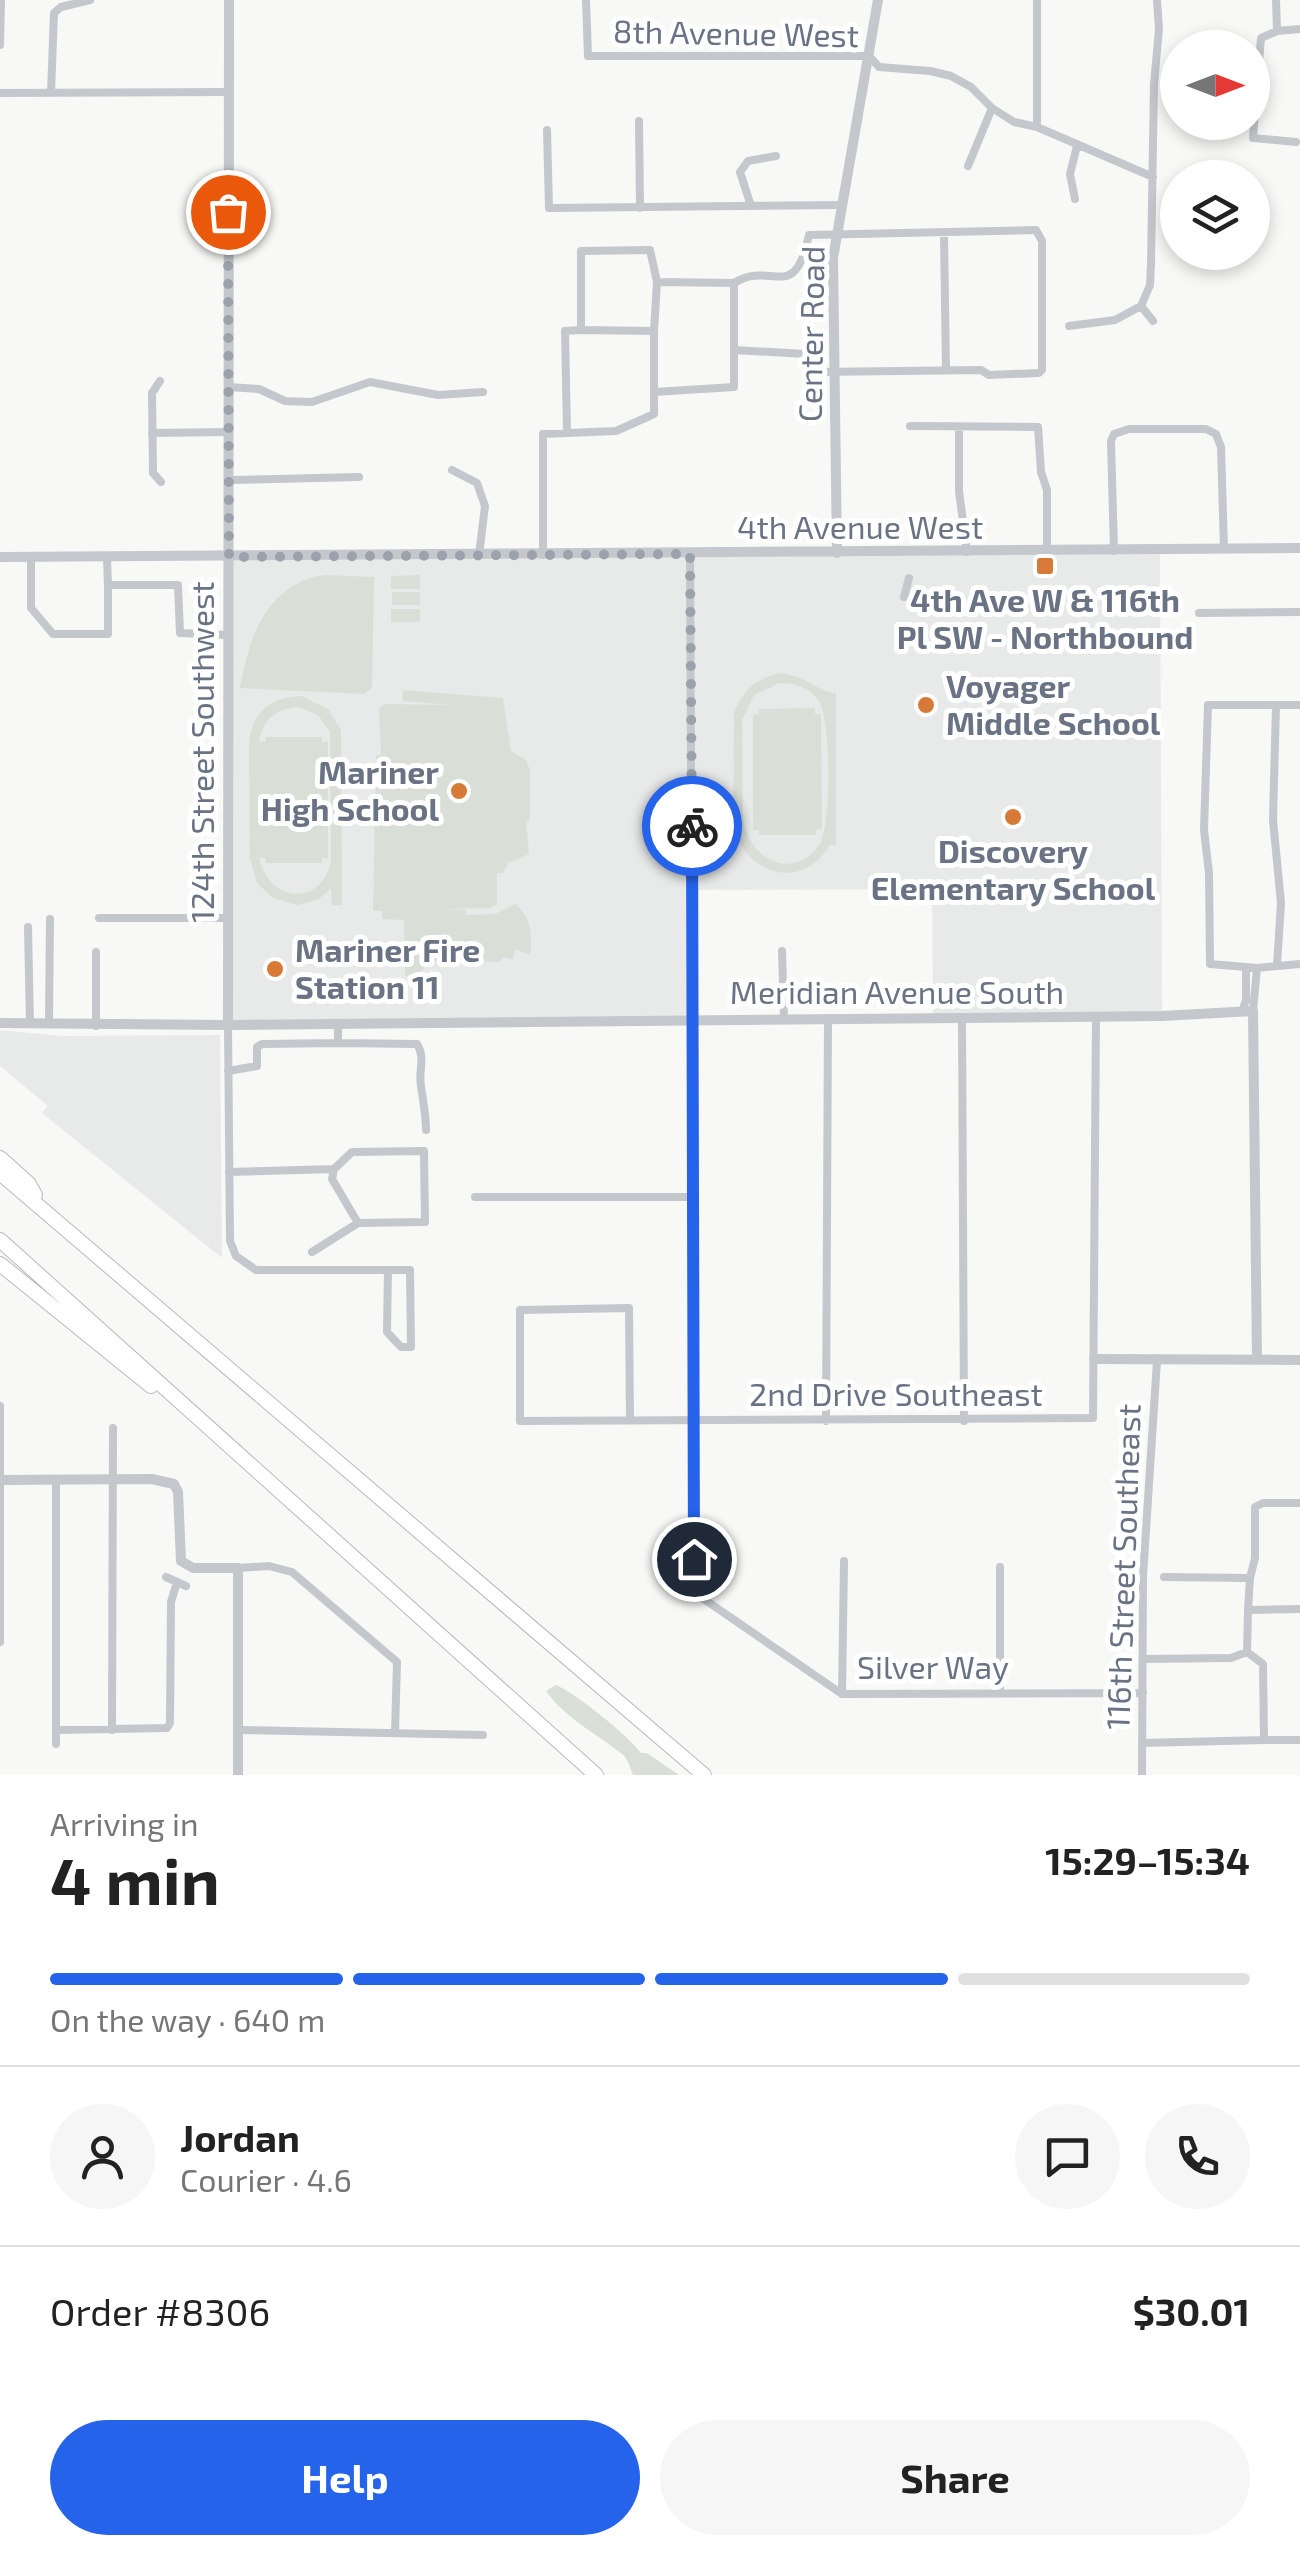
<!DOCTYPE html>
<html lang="en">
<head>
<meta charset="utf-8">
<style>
  :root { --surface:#fff; --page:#f6f6f6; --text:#222; --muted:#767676; --line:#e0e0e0; --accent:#2563eb }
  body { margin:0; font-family:"Exo 2",sans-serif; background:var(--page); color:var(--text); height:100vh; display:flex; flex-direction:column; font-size:38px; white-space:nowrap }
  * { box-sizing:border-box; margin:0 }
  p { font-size:32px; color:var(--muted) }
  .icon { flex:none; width:55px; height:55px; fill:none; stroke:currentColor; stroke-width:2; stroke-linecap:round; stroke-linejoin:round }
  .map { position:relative; height:1775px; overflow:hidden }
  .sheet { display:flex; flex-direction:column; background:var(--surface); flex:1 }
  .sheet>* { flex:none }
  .needle { width:65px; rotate:90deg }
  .buttons { position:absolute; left:1160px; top:30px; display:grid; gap:20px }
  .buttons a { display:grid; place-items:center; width:110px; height:110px; border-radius:50%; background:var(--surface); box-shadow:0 5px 15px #0003; font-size:50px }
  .pin { position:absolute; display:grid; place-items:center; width:85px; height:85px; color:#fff; margin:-42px; border:5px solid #fff; border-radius:50%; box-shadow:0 2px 10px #0007 }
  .courier { position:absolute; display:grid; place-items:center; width:100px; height:100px; margin:-50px; border:8px solid #2563eb; border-radius:50%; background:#fff; color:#222; box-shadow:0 2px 12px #0007 }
  .headline em { font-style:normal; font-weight:700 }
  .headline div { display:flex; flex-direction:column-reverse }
  .headline { display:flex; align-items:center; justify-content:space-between; height:170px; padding:0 50px }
  h1 { font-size:65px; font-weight:700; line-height:75px }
  .bar { display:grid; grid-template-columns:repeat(4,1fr); gap:15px 10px; align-content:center; height:120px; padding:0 50px }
  .bar i { height:12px; border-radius:8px; background:var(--line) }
  .bar .active { background:var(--accent) }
  .bar p { grid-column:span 4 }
  .line { display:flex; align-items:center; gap:25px; padding:0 50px; border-top:2px solid var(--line) }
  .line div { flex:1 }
  .round { display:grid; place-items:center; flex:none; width:105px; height:105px; border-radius:52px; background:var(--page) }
  .action { display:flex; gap:20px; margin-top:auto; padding:20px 50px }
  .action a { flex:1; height:115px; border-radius:60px; background:var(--accent); color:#fff; font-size:40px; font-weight:700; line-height:115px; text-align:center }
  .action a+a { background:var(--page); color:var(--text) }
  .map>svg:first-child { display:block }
</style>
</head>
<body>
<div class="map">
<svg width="1300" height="1775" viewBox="0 0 1300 1775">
  <rect width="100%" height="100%" fill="#f8f8f6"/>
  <!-- built -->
  <path fill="#e8e9e9" d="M1160 551 1162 1016 933 1017 932 889 693 890 691 1019 228 1025 229 557Z
    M0 1030 62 1036 220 1035 222 1258 42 1113 48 1106 0 1066Z"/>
  <!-- green -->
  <path fill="#d9dfd7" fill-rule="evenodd" d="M325 575 374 577 372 688 364 694 240 688C249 637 267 583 325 575Z
    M420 575V589H391V576Z
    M392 592H420V605H392Z
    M391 609H420V622H391Z
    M781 673C807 676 818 692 836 693V845H830C801 892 747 875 733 827L734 713C743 690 756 678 781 673ZM779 683C795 683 809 687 819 701 831 719 832 827 819 845 793 883 747 858 743 818L742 720 754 695Z
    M402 690 503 698 511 751 526 760 530 770V820L526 821 529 854 508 863 503 873H497V904L491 908 444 909 466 910V915L495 914 515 904C531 916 533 937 530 955L515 949 513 959 503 957 499 962 431 961 416 977 405 976 404 920 382 919V911H373L376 756 381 755 379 708 384 704 452 705 403 701Z
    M301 696 328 709 341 730 342 905H332L331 888 319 899 298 905 273 898 257 883 250 858 249 743C252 712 271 697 301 696ZM298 707 318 715 330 732 331 862C320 908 269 902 259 858H265L266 863H322V858H328V742H322V737H266L265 742 259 741C263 719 276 709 298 707Z
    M815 708V714H821L822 829 816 830V835H759V830H753V715L759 714V709Z
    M556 1685C574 1692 629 1736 641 1753H647L679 1775H633C630 1768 628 1758 622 1754 596 1733 566 1719 546 1691Z"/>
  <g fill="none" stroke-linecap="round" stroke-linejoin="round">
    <!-- motorway casing -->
    <g stroke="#b7b9bd" stroke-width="16">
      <path id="motorway" d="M0 1158 29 1184 35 1195
        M0 1173 704 1775
        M0 1240 596 1775
        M0 1264 151 1386"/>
    </g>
    <!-- minor -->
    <path stroke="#c4c7cb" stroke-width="8" d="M586 0 588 56H869L879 67 930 71 951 76 971 87 992 108 1014 122 1037 127 1153 177
      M1037 0V127
      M1276 0 1277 31 1261 38 1253 138 1296 142
      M1277 31 1300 29
      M0 45 1 0
      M0 93 229 92
      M51 93 54 13 61 7 90 0
      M639 121 640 208
      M547 130 549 208 842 205
      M968 166 992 108
      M1075 199 1070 174 1077 146
      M751 206 740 172 748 161 776 156
      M944 233 946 370
      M1141 306 1150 285 1151 264 1154 84 1159 29 1157 0
      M1141 306 1153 321
      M1069 326 1115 320 1141 306
      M654 331 657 282
      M734 350 805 354 809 365 817 372 981 370 989 375 1039 373 1042 370V241L1036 230 809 235C794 306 772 259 734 283
      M160 381 152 393 153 473 161 482
      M228 387 259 389 285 401 312 402 370 382 438 395 483 392
      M910 426 1038 427 1041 472 1047 490V552
      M959 428V491L967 552
      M152 433 229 432
      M567 433 565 331 581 330
      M452 470 477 483 485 506 479 555
      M230 480 359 477
      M1114 551 1111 441 1114 434 1129 429H1206L1216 434 1221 447 1224 548
      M690 554 695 1593 842 1694 1143 1693
      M543 555V434L616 431 654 414V331L581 330V251L650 250 657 282 734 283V387L654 392
      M31 557V608L53 634H108V585H178L180 633 228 635
      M107 558 108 585
      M904 597 909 578
      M1199 613 1300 612
      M1276 705 1273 820 1281 903 1277 965
      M1300 705H1208L1204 830 1209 873 1210 964 1257 968 1300 964
      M99 918H227
      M28 927 30 1024
      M782 951 784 1019
      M96 952V1026
      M1253 1011 1257 968
      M1242 1012 1246 1000V967
      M962 1017 964 1421
      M49 1024 50 919
      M228 1025 230 1241 236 1256 256 1270H410L411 1347H401L387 1332 388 1270
      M338 1043 417 1044C426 1058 418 1071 421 1086 423 1101 426 1114 426 1130
      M228 1071 257 1066V1047L262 1044 338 1043V1024
      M229 1172 334 1169 352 1152 424 1151 425 1222 358 1223 332 1179 334 1169
      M475 1197H693
      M312 1252 358 1223
      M0 1406V1642
      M630 1421 629 1308 520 1310V1421L1093 1418 1096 1017
      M826 1421 828 1018
      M1000 1567V1692
      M238 1568 269 1566 292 1572 397 1662 395 1732
      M166 1577 186 1586
      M1164 1577 1250 1578 1248 1610
      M1250 1578 1255 1558V1507L1263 1503H1300
      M1300 1609 1248 1610 1247 1652 1263 1664 1264 1740H1300
      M1144 1659 1231 1658 1247 1652
      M842 1694 844 1561
      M56 1730 167 1728 170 1723 171 1602 177 1582
      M112 1730 113 1428
      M238 1730 483 1735
      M1142 1743 1264 1740
      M56 1744V1480
      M1142 1775 1143 1576 1157 1361"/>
    <!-- tertiary -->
    <path stroke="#c4c7cb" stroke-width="10" d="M837 553 833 258 878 0
      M0 557 1300 548
      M0 1023 228 1025 1162 1016 1253 1011 1257 1360
      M228 1025 229 0
      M1094 1359 1300 1360
      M0 1480 152 1479 174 1484 178 1492 181 1561 193 1568H238V1775"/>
    <!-- motorway -->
    <use href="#motorway" stroke="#fff" stroke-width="14"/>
  </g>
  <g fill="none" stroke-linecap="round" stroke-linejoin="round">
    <!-- done -->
    <path stroke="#9ba2ac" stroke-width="10" stroke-dasharray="0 18" d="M228 212 229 557 690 554 692 826"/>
    <!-- route -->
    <path stroke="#2563eb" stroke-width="12" d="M692 826 694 1559"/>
  </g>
  <!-- markers -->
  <g fill="#d77937" stroke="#fff" stroke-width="4">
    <rect x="1035" y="556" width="20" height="20" rx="5"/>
    <circle cx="926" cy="705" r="10"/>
    <circle cx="459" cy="791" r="10"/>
    <circle cx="1013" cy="817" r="10"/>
    <circle cx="275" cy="969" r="10"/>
  </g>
  <g text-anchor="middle" stroke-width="10" stroke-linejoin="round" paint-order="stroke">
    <!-- street labels -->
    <g font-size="32" fill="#697384" stroke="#fff">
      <text transform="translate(736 34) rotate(1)" y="11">8th Avenue West</text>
      <text transform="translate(812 334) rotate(-89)" y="11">Center Road</text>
      <text x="860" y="539">4th Avenue West</text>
      <text transform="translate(203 752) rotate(-90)" y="11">124th Street Southwest</text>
      <text x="897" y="1004">Meridian Avenue South</text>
      <text x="896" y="1406">2nd Drive Southeast</text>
      <text transform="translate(1124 1567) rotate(-88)" y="11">116th Street Southeast</text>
      <text x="933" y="1679">Silver Way</text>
    </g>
    <!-- poi labels -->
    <g font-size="32" font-weight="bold" fill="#697384" stroke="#fff">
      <text x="1045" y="612">4th Ave W &amp; 116th<tspan x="1045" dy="37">Pl SW - Northbound</tspan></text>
      <text x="946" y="698" text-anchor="start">Voyager<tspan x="946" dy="37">Middle School</tspan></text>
      <text x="439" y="784" text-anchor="end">Mariner<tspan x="439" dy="37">High School</tspan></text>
      <text x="1013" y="863">Discovery<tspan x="1013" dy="37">Elementary School</tspan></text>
      <text x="295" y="962" text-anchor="start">Mariner Fire<tspan x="295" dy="37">Station 11</tspan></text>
    </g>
  </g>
</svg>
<div class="buttons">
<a><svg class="needle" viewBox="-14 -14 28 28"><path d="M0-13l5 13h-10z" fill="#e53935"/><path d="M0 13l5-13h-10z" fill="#767676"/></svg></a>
<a><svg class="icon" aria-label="layers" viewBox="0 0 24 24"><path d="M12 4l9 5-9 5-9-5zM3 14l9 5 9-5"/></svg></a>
</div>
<div class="pin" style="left:228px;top:212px;background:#ea580c"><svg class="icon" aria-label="bag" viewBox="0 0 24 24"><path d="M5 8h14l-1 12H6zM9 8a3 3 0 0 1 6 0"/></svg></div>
<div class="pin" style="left:694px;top:1559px;background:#1f2937"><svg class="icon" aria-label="home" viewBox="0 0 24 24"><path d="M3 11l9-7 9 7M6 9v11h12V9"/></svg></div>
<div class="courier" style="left:692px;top:826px"><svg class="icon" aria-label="bike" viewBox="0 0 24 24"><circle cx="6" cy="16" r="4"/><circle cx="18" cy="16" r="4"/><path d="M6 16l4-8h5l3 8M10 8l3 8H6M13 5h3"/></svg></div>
</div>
<section class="sheet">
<div class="headline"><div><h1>4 min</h1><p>Arriving in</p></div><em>15:29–15:34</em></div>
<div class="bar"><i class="active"></i><i class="active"></i><i class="active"></i><i></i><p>On the way · 640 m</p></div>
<div class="line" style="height:180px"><a class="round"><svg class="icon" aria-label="person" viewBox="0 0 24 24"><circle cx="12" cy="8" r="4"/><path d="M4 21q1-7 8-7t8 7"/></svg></a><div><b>Jordan</b><p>Courier · 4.6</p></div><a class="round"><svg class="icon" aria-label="chat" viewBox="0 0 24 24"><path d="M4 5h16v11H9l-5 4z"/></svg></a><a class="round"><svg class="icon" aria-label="phone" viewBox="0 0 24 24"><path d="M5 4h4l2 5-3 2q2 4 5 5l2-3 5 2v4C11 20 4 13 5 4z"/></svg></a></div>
<div class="line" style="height:130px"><div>Order #8306</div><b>$30.01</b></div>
<div class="action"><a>Help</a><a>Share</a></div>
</section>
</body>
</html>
